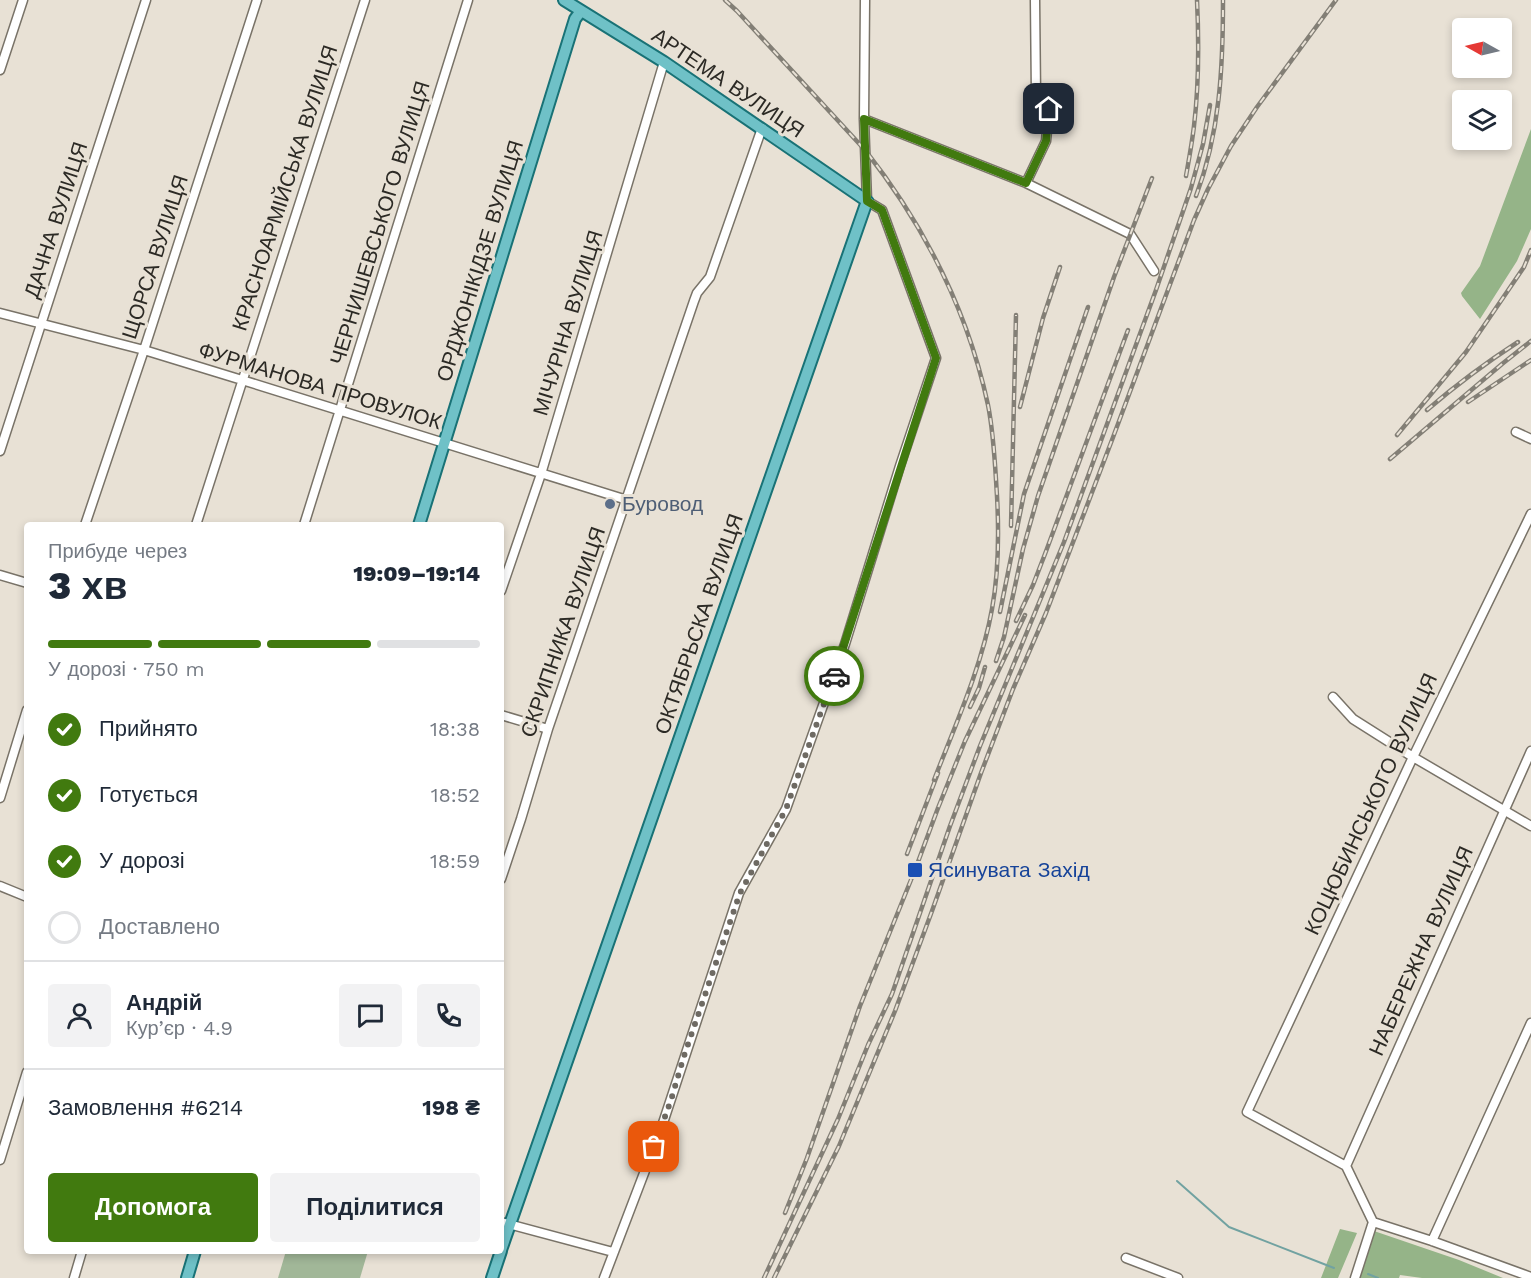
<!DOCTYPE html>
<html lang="uk">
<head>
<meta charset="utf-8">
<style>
  :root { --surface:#fff; --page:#f2f2f3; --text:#1f2937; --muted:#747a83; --line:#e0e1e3; --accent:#417a0f }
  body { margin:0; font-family:"Work Sans",sans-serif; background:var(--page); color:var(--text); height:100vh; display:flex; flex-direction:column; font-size:22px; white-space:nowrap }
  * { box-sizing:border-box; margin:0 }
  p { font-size:20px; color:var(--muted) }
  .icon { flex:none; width:33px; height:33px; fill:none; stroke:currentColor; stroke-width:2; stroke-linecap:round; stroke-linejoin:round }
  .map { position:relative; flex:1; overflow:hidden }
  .details { position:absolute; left:24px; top:522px; width:480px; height:732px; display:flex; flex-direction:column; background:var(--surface); border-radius:6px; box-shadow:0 3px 9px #0003 }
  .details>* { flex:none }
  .needle { width:39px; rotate:278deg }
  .fabs { position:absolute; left:1452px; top:18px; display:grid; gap:12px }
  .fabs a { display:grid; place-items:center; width:60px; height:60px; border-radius:6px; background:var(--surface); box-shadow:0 3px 9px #0003; font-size:30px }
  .pin { position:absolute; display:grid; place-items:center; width:51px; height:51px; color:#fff; margin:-26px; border-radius:12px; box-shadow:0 3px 9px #0006 }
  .courier { position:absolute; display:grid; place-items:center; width:60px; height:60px; margin:-30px; border:4px solid #417a0f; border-radius:50%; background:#fff; color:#222; box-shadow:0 2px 8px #0007 }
  .headline em { font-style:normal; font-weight:800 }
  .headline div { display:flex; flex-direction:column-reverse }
  .headline { display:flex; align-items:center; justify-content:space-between; height:102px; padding:0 24px }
  h1 { font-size:39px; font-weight:800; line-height:45px }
  .bar { display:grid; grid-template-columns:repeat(4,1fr); gap:9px 6px; align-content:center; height:72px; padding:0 24px }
  .bar i { height:8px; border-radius:4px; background:var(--line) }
  .bar .selected { background:var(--accent) }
  .bar p { grid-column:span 4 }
  .line { display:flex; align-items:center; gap:15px; padding:0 24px; border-top:2px solid var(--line) }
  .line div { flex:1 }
  .round { display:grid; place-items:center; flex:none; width:63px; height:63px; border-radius:6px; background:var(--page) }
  ol { padding:0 24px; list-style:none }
  li { display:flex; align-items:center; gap:18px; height:66px }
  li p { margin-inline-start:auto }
  li .icon { padding:6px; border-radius:50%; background:var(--accent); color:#fff; stroke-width:4 }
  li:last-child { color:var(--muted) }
  li i { width:33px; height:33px; border:3px solid var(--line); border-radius:50% }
  .action { display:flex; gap:12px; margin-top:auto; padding:12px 24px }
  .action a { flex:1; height:69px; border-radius:6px; background:var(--accent); color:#fff; font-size:24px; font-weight:800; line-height:69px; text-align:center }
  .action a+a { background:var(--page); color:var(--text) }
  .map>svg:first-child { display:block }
</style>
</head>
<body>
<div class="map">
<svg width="1531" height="1278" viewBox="0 0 1531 1278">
  <rect width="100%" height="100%" fill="#e8e1d5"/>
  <!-- green -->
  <path fill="#a1b798" d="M286 1251H368L360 1278H278Z"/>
  <!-- forest -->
  <path fill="#95b488" d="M1531 129V229L1517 261 1480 319 1462 296 1461 293 1480 266Z
    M1340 1229 1357 1233 1338 1278H1321Z
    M1374 1231 1459 1260 1503 1278H1422L1400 1275 1399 1278H1357Z"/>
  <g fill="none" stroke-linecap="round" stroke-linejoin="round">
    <!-- stream -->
    <path stroke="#71a2a1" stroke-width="2" d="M1177 1181 1229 1227 1334 1268
      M1368 1274 1378 1278"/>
    <!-- minor casing -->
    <g stroke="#797368" stroke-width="11">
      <path id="minor" d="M0 70 23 0
        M864 119 1026 183 1130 234 1154 271
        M1026 183 1046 141 1049 109 1036 95 1035 0
        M0 313 144 350 242 380 627 500
        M1516 432 1531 439
        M0 451 146 0
        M85 525 144 350 257 0
        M196 525 365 0
        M304 525 468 0
        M0 575 27 583
        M501 591 541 474 664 62
        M1333 697 1353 719 1413 757 1531 826
        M501 715 548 729
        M0 798 27 710
        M501 879 521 819 548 729 694 301 697 293 710 277 762 128
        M0 886 27 897
        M0 1160 27 1072
        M1346 1166 1531 751
        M501 1222 613 1252
        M1373 1222 1346 1166 1247 1112 1413 757 1531 514
        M1373 1222 1432 1241 1531 1277
        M1432 1241 1531 1023
        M1126 1258 1178 1278
        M74 1278 82 1251
        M604 1278 662 1126 739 893 786 809 845 644 900 466 936 358 882 210 867 201 864 119 865 0
        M1355 1278 1373 1222"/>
    </g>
    <!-- major casing -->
    <g stroke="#197276" stroke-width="14">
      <path id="major" d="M419 525 575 19 581 11
        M501 1250 867 201 664 62 564 0
        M187 1278 195 1251
        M492 1278 501 1251"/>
    </g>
    <!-- minor -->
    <use href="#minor" stroke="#fff" stroke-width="8"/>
    <!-- major -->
    <use href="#major" stroke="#6fc1c7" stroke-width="10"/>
    <!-- rail casing -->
    <g stroke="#837f76" stroke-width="4.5">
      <path id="rail" d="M725 0 737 11 865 150C924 225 968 312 988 405 994 435 995 465 997 496 999 533 999 571 992 609 982 666 955 726 934 780
        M1186 176C1189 159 1192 143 1194 126 1199 84 1199 42 1197 0
        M1196 196C1220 133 1223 67 1223 0
        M1468 402 1531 360
        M1020 407 1043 318 1060 267
        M1427 410C1456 385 1487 362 1518 342
        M1397 435 1466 352 1524 267 1531 250
        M1390 459 1502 364 1531 341
        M1011 526 1016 315
        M1000 612 1024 494 1088 307
        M1016 621 1033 585 1045 554 1128 330
        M996 661 1004 637 1023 549 1038 496 1114 277 1152 178
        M970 707 979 688 985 667
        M907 854 938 773
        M785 1213 807 1158 860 1006 915 870 938 808 965 741 1025 615
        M764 1278 838 1119 868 1045 892 994 950 826 980 746 1064 542 1156 290 1191 188 1203 144 1210 105
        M774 1278 839 1146 895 1011 932 911 981 773 1013 689 1046 613 1112 440 1194 220 1208 189 1231 146 1257 107 1336 0"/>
    </g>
    <!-- rail -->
    <use href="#rail" stroke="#e8e1d5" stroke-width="2" stroke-dasharray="7" stroke-linecap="butt"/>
  </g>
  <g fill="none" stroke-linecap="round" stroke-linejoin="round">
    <!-- done -->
    <path stroke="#6e6a63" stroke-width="6" stroke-dasharray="0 10.8" d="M654 1147 671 1100 684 1056 740 893 786 809 834 676"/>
    <!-- route -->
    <path stroke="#417a0f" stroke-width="8" d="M834 676 936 358 882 210 867 201 864 119 1026 183 1046 141 1049 109"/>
  </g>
  <!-- markers -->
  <circle fill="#5c6f8a" stroke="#e8e1d5" stroke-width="2" cx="610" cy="504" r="6"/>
  <rect fill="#1a4fb4" stroke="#e8e1d5" stroke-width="2" x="907" y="862" width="16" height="16" rx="3"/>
  <g text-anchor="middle" stroke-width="6" stroke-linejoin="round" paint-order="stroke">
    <!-- street labels -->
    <g font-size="21" fill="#2c2a25" stroke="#e8e1d5">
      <text transform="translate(728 83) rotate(34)" y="7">АРТЕМА ВУЛИЦЯ</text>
      <text transform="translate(285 188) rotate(-72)" y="7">КРАСНОАРМІЙСЬКА ВУЛИЦЯ</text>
      <text transform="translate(56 220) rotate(-72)" y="7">ДАЧНА ВУЛИЦЯ</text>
      <text transform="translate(380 223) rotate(-73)" y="7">ЧЕРНИШЕВСЬКОГО ВУЛИЦЯ</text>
      <text transform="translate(155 257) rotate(-72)" y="7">ЩОРСА ВУЛИЦЯ</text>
      <text transform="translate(480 261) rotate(-73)" y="7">ОРДЖОНІКІДЗЕ ВУЛИЦЯ</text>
      <text transform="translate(568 323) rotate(-73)" y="7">МІЧУРІНА ВУЛИЦЯ</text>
      <text transform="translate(320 386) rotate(17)" y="7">ФУРМАНОВА ПРОВУЛОК</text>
      <text transform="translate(699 624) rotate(-71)" y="7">ОКТЯБРЬСКА ВУЛИЦЯ</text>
      <text transform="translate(563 632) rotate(-71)" y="7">СКРИПНИКА ВУЛИЦЯ</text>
      <text transform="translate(1371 804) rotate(-65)" y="7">КОЦЮБИНСЬКОГО ВУЛИЦЯ</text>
      <text transform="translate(1421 951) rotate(-66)" y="7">НАБЕРЕЖНА ВУЛИЦЯ</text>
    </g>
    <!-- service labels -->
    <g font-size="21" fill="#4e5e75" stroke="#e8e1d5" text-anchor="start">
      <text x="622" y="511">Буровод</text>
    </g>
    <!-- transit labels -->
    <g font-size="21" fill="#164399" stroke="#e8e1d5" text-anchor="start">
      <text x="928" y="877">Ясинувата Захід</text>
    </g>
  </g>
</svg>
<div class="fabs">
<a><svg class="needle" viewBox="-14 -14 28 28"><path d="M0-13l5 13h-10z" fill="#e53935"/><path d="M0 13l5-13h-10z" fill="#747a83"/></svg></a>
<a><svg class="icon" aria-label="layers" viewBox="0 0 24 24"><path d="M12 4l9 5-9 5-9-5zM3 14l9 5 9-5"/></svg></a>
</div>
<div class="pin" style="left:654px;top:1147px;background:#ea580c"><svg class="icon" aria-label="bag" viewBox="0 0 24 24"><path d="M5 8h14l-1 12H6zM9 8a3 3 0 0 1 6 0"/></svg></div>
<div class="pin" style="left:1049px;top:109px;background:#1f2937"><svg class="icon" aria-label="home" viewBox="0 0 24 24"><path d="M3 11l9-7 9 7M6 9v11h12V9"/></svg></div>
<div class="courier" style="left:834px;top:676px"><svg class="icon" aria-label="car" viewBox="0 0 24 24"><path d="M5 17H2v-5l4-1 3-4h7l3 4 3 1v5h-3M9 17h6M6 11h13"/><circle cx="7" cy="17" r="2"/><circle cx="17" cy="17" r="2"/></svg></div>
<section class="details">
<div class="headline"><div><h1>3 хв</h1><p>Прибуде через</p></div><em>19:09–19:14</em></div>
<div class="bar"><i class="selected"></i><i class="selected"></i><i class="selected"></i><i></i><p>У дорозі · 750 m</p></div>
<ol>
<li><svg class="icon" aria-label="check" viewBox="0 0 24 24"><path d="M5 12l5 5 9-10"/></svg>Прийнято<p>18:38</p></li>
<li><svg class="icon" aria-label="check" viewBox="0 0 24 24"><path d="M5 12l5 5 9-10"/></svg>Готується<p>18:52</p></li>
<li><svg class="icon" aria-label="check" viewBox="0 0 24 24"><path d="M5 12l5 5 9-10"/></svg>У дорозі<p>18:59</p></li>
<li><i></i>Доставлено</li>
</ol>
<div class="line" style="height:108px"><a class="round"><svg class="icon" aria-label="person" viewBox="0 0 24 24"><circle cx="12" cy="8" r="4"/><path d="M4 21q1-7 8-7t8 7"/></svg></a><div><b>Андрій</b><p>Кур’єр · 4.9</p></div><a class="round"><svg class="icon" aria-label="chat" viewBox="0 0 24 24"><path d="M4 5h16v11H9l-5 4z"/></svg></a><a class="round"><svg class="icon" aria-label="phone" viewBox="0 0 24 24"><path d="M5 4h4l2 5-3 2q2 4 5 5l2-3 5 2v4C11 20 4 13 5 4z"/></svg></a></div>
<div class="line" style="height:78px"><div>Замовлення #6214</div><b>198 ₴</b></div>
<div class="action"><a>Допомога</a><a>Поділитися</a></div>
</section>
</div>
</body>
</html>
